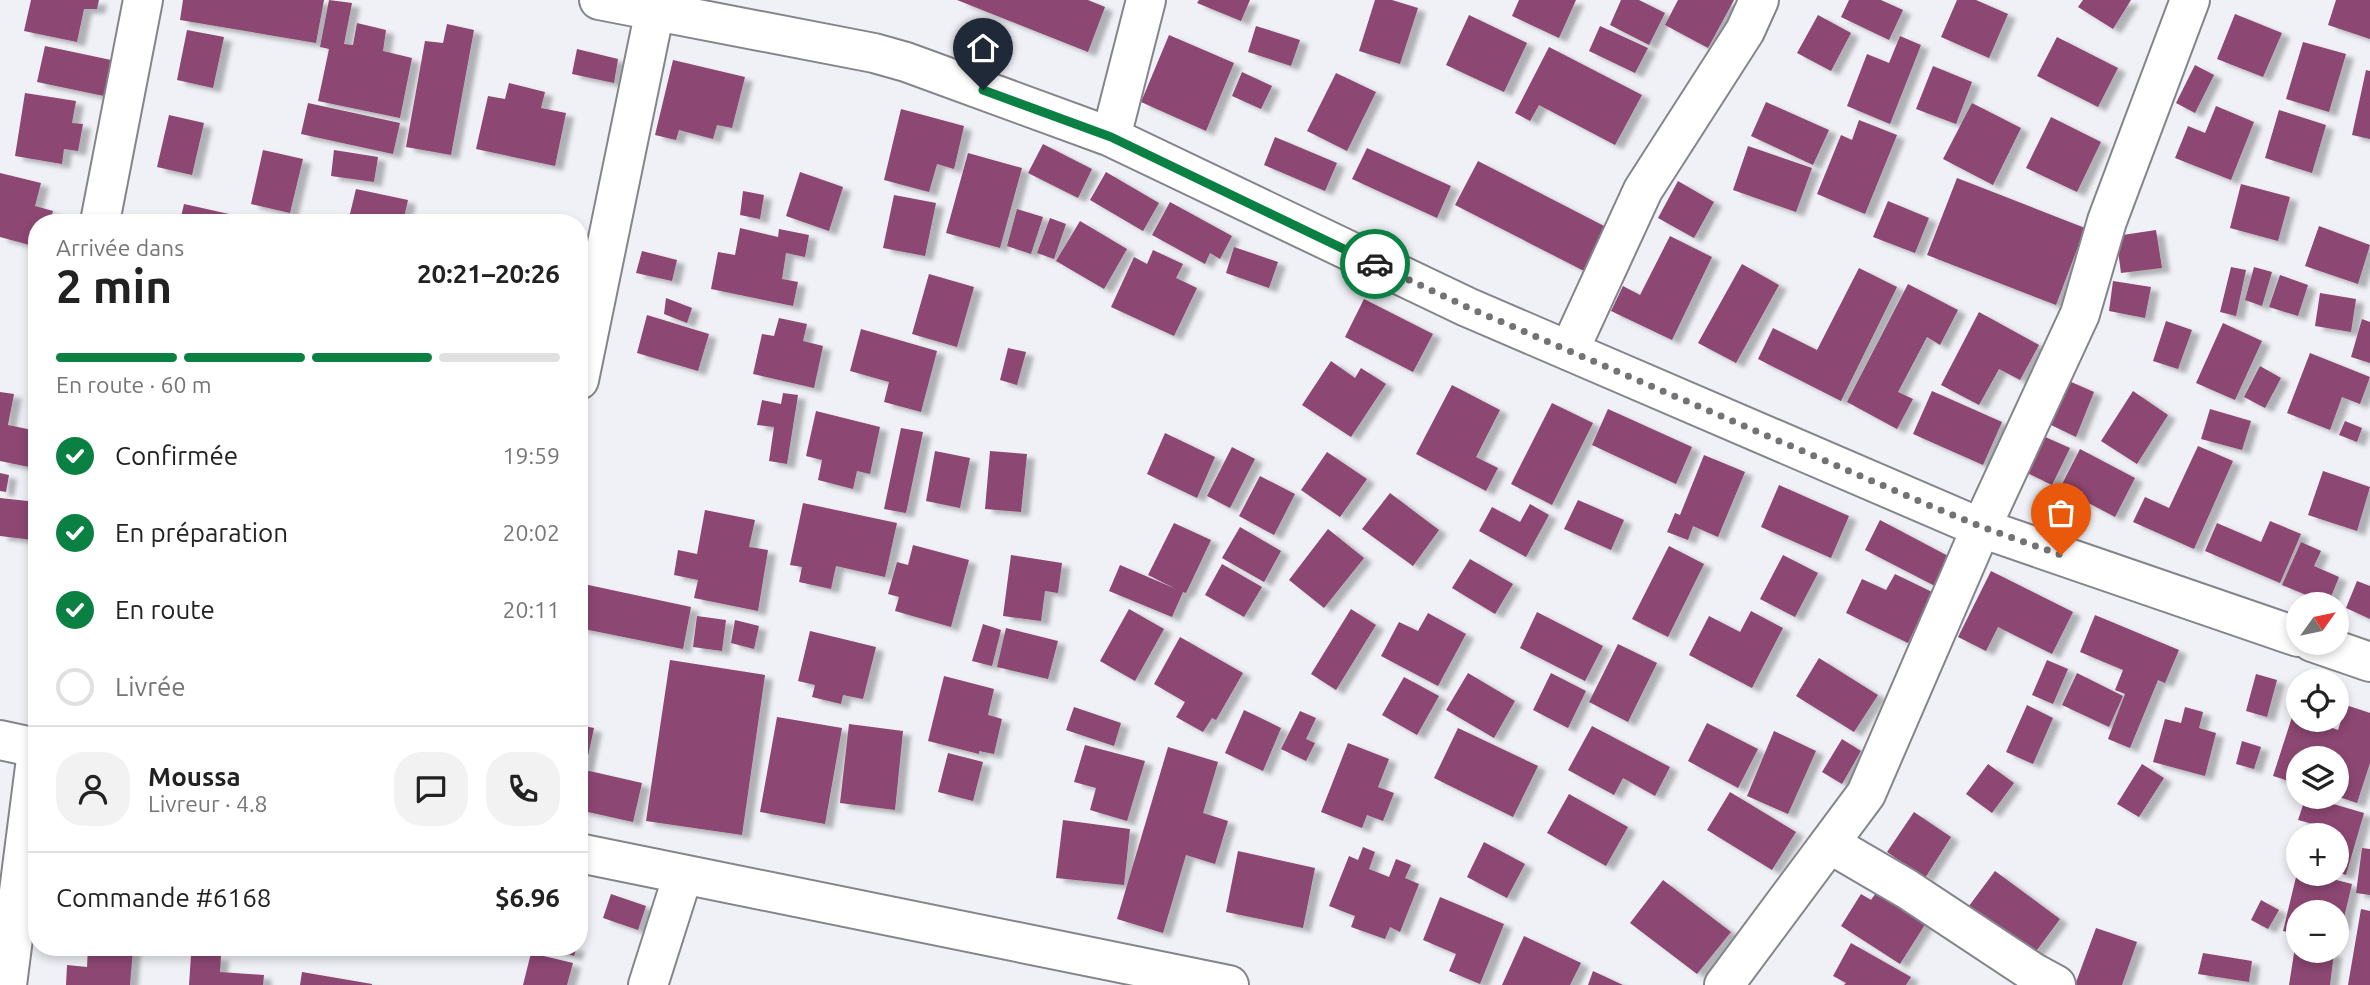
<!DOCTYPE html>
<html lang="fr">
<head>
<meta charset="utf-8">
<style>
  :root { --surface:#fff; --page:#f2f2f2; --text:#222; --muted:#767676; --line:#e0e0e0; --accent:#0b8043 }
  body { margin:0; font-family:Ubuntu,sans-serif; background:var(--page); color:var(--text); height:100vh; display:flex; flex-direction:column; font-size:26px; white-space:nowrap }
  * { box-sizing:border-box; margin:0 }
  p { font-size:23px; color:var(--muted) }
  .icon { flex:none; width:38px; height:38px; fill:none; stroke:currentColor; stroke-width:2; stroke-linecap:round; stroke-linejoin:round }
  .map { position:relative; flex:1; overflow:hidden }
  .drawer { position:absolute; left:28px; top:214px; width:560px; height:742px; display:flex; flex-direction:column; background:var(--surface); border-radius:28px; box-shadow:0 4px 10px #0003 }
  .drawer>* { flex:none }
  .needle { width:46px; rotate:57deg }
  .controls { position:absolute; left:2286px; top:592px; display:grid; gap:14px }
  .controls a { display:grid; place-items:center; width:63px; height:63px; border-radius:50%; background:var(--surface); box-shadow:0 4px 10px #0003; font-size:35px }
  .pin { position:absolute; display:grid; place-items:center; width:60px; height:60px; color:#fff; margin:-72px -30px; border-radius:50% 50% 50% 0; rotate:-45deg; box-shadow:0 0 7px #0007 }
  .pin .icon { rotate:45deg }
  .courier { position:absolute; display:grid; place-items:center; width:70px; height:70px; margin:-35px; border:5px solid #0b8043; border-radius:50%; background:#fff; color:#222; box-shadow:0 2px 9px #0007 }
  .head em { font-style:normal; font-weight:700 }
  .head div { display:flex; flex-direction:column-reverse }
  .head { display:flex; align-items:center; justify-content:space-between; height:119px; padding:0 28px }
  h1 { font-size:46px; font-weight:700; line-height:52px }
  .bar { display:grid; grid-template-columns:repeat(4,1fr); gap:10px 7px; align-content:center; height:84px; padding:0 28px }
  .bar i { height:9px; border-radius:5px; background:var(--line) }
  .bar .selected { background:var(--accent) }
  .bar p { grid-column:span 4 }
  .line { display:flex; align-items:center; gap:18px; padding:0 28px; border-top:2px solid var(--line) }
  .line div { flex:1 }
  .round { display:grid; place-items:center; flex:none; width:74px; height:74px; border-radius:28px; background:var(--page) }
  ol { padding:0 28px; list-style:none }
  li { display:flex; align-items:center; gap:21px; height:77px }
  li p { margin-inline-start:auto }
  li .icon { padding:7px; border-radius:50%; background:var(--accent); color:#fff; stroke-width:4 }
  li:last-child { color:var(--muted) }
  li i { width:38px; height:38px; border:4px solid var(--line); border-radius:50% }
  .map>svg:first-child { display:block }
</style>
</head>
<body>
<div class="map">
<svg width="2370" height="985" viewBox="0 0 2370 985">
  <defs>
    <filter id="shadow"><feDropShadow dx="8" dy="4.5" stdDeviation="2" flood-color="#0004"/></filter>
  </defs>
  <rect width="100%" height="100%" fill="#f0f1f6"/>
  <!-- building -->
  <path fill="#8c4772" filter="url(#shadow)" d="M31 0H99L97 9H84L77 42 24 31Z
    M183 0H324L316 43 180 20Z
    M329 0 352 3 344 44 353 45 357 23 386 30 383 51 412 58 400 118 318 101 329 49 320 47Z
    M957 0H1088L1105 7 1088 52Z
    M1199 0H1250L1241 21 1197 3Z
    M1375 0H1392L1418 8 1400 64 1359 51Z
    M1519 0H1576L1559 38 1512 16Z
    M1621 0H1639L1665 13 1649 45 1610 25Z
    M1678 0H1734L1708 48 1665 25Z
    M1849 0H1881L1903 10 1889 40 1841 17Z
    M1957 0H1976L2008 14 1989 58 1941 37Z
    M2083 0H2131L2113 29 2078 7Z
    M2336 0H2370V39L2328 25Z
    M2235 14 2282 33 2263 77 2217 59Z
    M1469 15 1527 43 1504 92 1446 65Z
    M1818 15 1851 33 1831 71 1797 53Z
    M447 24 474 30 451 155 406 147 425 41 443 43Z
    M1256 26 1300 40 1291 66 1248 52Z
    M1600 26 1648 48 1635 73 1589 51Z
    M187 30 224 37 213 88 177 80Z
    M1169 35 1234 63 1206 131 1141 102Z
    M1900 36 1921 45 1890 124 1847 106 1867 54 1889 63Z
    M2057 37 2118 68 2098 107 2037 76Z
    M2303 42 2346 54 2329 112 2286 99Z
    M45 46 111 60 104 96 37 82Z
    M1549 47 1642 95 1615 145 1539 105 1530 121 1515 113Z
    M577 49 618 59 614 83 572 74Z
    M673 60 745 77 732 128 717 125 713 139 679 130 676 140 655 135Z
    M2195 65 2214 75 2195 113 2176 103Z
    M1933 66 1972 82 1956 124 1916 109Z
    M2366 70 2370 71V139L2352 135Z
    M1242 72 1272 86 1261 109 1232 96Z
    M1336 73 1376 92 1347 151 1307 131Z
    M509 83 545 92 541 108 566 113 555 166 476 149 488 96 505 99Z
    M25 93 76 101 72 123 83 124 78 151 64 149 62 164 15 156Z
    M1766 102 1829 130 1813 165 1751 136Z
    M308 103 400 123 393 154 301 134Z
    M1972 103 2021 128 1993 185 1943 159Z
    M2216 106 2254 122 2231 180 2175 158 2188 126 2205 133Z
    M901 109 964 126 954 169 937 164 929 192 884 180Z
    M2279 110 2326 125 2312 173 2265 158Z
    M169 115 204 123 192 175 157 167Z
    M2051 117 2101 142 2077 192 2026 168Z
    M1859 120 1897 135 1865 214 1817 194 1841 135 1852 140Z
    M1275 137 1337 163 1325 191 1264 165Z
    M1043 144 1092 169 1078 198 1028 173Z
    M1748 146 1812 168 1796 212 1733 190Z
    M1367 148 1451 186 1437 218 1352 179Z
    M263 150 303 159 290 213 251 204Z
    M334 150 378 157 374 182 331 176Z
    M968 153 1022 168 1000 248 946 233Z
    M1478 161 1606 227 1584 271 1455 205Z
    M800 172 843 187 829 231 786 216Z
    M1106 172 1159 203 1143 231 1090 200Z
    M0 173 41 183 35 206 53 211 50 222H37V247L0 237Z
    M1957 178 2085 228 2056 305 1927 255Z
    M1678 181 1714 202 1694 238 1658 218Z
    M2241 184 2290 197 2278 241 2230 228Z
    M356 189 408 200 403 222H348Z
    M743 191 764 195 760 219 740 215Z
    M894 195 936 203 925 256 883 248Z
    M1888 201 1929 218 1915 253 1873 237Z
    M1170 202 1232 236 1220 259 1210 253 1205 264 1152 235Z
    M184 204 229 214 227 222H168L170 214 181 217Z
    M1017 209 1043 217 1031 254 1007 246Z
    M1050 218 1066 224 1054 259 1037 253Z
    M1080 221 1127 249 1104 289 1056 261Z
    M2319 226 2370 245 2358 284 2305 266Z
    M740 228 778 237 779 229 809 235 805 257 786 253 782 279 798 282 793 306 711 289 718 252 735 255Z
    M2156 230 2162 268 2121 273 2116 236Z
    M1670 236 1712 257 1672 340 1611 311 1623 286 1640 295Z
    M1234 247 1278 262 1269 288 1226 273Z
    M1153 250 1183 264 1176 278 1197 288 1174 336 1111 307 1134 257 1147 264Z
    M642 251 677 260 672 281 636 273Z
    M1742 264 1779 285 1736 363 1698 343Z
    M2231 267 2246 270 2236 316 2220 312Z
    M2254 267 2272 272 2262 306 2245 300Z
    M1859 268 1897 287 1841 401 1758 359 1773 328 1817 350Z
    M929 274 974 287 957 347 912 334Z
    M2280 275 2308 285 2298 316 2269 307Z
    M2113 281 2151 287 2145 318 2109 311Z
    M1908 284 1958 310 1940 345 1927 337 1898 392 1913 399 1897 429 1847 402Z
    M2320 293 2356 299 2351 332 2315 326Z
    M666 298 692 308 687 323 664 314Z
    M1364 299 1433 334 1413 372 1345 337Z
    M1979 312 2039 345 2020 380 1999 369 1979 405 1941 385Z
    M647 315 709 334 698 371 637 353Z
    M779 318 807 324 803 341 823 346 814 388 753 374 762 334 774 336Z
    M2362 319 2370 322V363L2351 357Z
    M2166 321 2192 330 2178 369 2153 361Z
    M2223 323 2262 341 2235 400 2196 383Z
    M861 329 937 351 921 412 884 402 889 382 850 371Z
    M1008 348 1026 352 1017 385 1000 380Z
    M2310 353 2370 377 2360 404 2342 397 2330 430 2287 413Z
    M1331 361 1355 378 1361 368 1386 384 1351 437 1302 405Z
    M2260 366 2281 378 2265 408 2244 397Z
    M2069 381 2094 392 2076 437 2051 425Z
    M1452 385 1500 410 1476 457 1498 468 1486 491 1416 454Z
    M1932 391 2002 422 1983 465 1913 434Z
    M2133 391 2168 415 2137 464 2101 441Z
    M0 392 14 394 8 425 37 431V451L34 468 0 461Z
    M783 393 798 395 787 464 769 461 774 427 757 425 762 400 781 404Z
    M1552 403 1593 423 1552 505 1511 484Z
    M1608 409 1692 447 1676 484 1592 445Z
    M2210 409 2251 421 2242 450 2201 439Z
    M816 411 880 427 870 474 857 471 853 489 818 480 822 460 806 456Z
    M2345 421 2362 428 2357 442 2339 435Z
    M901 428 923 432 906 513 884 509Z
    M2034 432 2070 448 2052 485 2017 468Z
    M1165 433 1215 457 1197 498 1147 474Z
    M2198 446 2233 461 2194 549 2133 522 2145 497 2169 508Z
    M1232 447 1255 459 1230 508 1207 496Z
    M2080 449 2135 478 2115 517 2060 488Z
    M935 451 970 458 960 508 926 501Z
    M990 451 1027 454 1021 512 985 509Z
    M1327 452 1367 479 1340 517 1301 490Z
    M1704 455 1745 472 1718 537 1693 526 1688 540 1667 532 1675 513 1680 515Z
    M2323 471 2370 487 2357 531 2308 515Z
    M0 473 9 475 6 492 0 491Z
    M1260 476 1295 494 1274 535 1239 516Z
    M1779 485 1849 516 1831 558 1761 527Z
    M1390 493 1439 530 1413 566 1362 529Z
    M0 498 37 502 33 540 0 536Z
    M1578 500 1624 520 1611 550 1564 529Z
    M803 503 897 523 885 577 836 566 831 589 799 582 802 567 790 565Z
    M1530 504 1549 515 1526 557 1479 531 1492 507 1520 522Z
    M705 510 755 520 749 547 768 550 758 611 694 598 698 580 674 575 678 550 697 554Z
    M1880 520 1950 557 1935 586 1865 550Z
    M2270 521 2301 534 2280 583 2205 551 2217 523 2261 542Z
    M1174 523 1211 540 1186 593 1183 592 1172 617 1109 591 1120 565 1176 589 1148 575Z
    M1240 527 1281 551 1264 582 1222 558Z
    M1328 529 1364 558 1324 608 1289 580Z
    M2301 542 2321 551 2314 566 2339 577 2328 604 2282 585Z
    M913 545 969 560 951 627 895 611 899 597 888 594 897 562 908 565Z
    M1669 546 1704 564 1668 637 1632 619Z
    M1011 555 1062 563 1058 593 1045 591 1041 621 1003 616Z
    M1783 555 1818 573 1795 617 1760 599Z
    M1470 559 1513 584 1495 614 1452 588Z
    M1222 564 1262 587 1244 617 1205 595Z
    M1991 571 2073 612 2052 654 1998 627 1986 651 1958 637Z
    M1895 574 1932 592 1908 643 1846 613 1862 579 1886 590Z
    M2357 581 2370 586V619L2346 608Z
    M579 583 691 607 683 649 579 628Z
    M1129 609 1164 629 1135 681 1100 661Z
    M1351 609 1376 625 1336 690 1311 674Z
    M1751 611 1783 628 1752 688 1689 655 1709 616 1740 632Z
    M1537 612 1603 646 1585 681 1520 648Z
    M1428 613 1466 634 1438 686 1381 656 1399 622 1418 631Z
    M2095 615 2179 650 2165 683 2158 680 2130 748 2108 739 2125 694 2115 690 2123 670 2080 652Z
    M697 616 726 620 722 651 693 647Z
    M735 620 759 626 754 649 731 643Z
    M983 624 1001 630 992 666 972 661Z
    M1006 628 1058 641 1048 679 997 667Z
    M810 631 876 647 863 699 843 695 841 704 812 697 815 685 798 681Z
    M1180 637 1243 673 1216 720 1212 718 1203 732 1176 717 1185 702 1154 684Z
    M1618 644 1657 663 1628 722 1589 702Z
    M1819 658 1878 695 1854 732 1796 696Z
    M670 660 765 675 742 835 646 821Z
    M2047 660 2068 669 2053 704 2032 695Z
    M1468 673 1515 701 1494 738 1446 710Z
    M1551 673 1586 691 1568 728 1533 710Z
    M2077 673 2123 696 2109 727 2062 705Z
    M2256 674 2277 680 2267 717 2246 711Z
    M944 676 994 689 988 715 1002 719 994 754 979 751V754L928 741Z
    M1404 677 1439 696 1417 735 1382 715Z
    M2027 705 2053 718 2033 764 2006 752Z
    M2346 705 2370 713V763L2357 803 2336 796V758H2298V784L2273 776 2293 714 2298 716V719H2307L2338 730Z
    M1074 707 1121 723 1114 746 1066 730Z
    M2185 707 2203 712 2199 728 2216 733 2205 776 2153 762 2165 719 2181 723Z
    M1244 710 1281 728 1263 771 1225 753Z
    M1300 711 1316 718 1306 739 1315 743 1306 761 1281 749Z
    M777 717 842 728 825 824 760 812Z
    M1707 723 1758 749 1738 788 1688 761Z
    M849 724 903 731 895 810 840 803Z
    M579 725 594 728 585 770 642 783 633 822 579 810Z
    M1592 726 1670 767 1655 796 1623 778 1614 795 1568 770Z
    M1458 728 1538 766 1513 817 1434 778Z
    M1774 731 1816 751 1788 814 1747 796Z
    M1842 739 1861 751 1842 784 1822 772Z
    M2242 741 2261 747 2254 769 2236 764Z
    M1348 743 1389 759 1378 787 1394 793 1383 821 1367 815 1362 828 1321 812Z
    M1085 745 1145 761 1127 821 1090 810 1096 788 1074 782Z
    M1168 747 1218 762 1203 813 1228 821 1215 864 1186 855 1163 933 1117 919Z
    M948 753 983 762 973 801 938 792Z
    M1988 764 2014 783 1992 813 1966 794Z
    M2142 764 2164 778 2139 817 2117 804Z
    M1730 792 1796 832 1772 870 1707 830Z
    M1569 794 1628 827 1606 866 1547 833Z
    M2306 796 2364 813 2346 875 2336 872V835H2310L2313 824 2298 820Z
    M1914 812 1951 837 1925 878 1887 852Z
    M1063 820 1130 829 1124 885 1056 878Z
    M1484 842 1525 864 1507 898 1467 877Z
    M1363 847 1375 852 1369 869 1389 877 1396 859 1411 865 1405 878 1419 884 1400 932 1390 927 1385 939 1351 927 1355 916 1329 906 1349 856 1358 860Z
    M2362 848 2370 849V895L2356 893Z
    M1238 851 1315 868 1303 928 1226 912Z
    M1995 871 2060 919 2034 954 1969 906Z
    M2297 873H2309L2352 884 2342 926 2336 924V912H2298V935L2283 931Z
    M1663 880 1731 932 1697 974 1630 923Z
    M1882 884 1931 915 1900 964 1841 926 1861 894 1871 900Z
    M611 894 646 906 638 930 603 918Z
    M1440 897 1504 924 1480 984 1449 971 1456 954 1423 940Z
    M2261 900 2279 910 2268 929 2251 920Z
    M2361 909 2370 911V985H2348Z
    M2096 928 2137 942 2122 985H2075Z
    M1524 936 1581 963 1570 985H1502Z
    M1851 943 1911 977 1906 985H1844L1846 983 1833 976Z
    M88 947 133 949 130 985H66L67 965 87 967Z
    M547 947H577L574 956Z
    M2295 947H2298V950L2334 953 2330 985H2289Z
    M531 953 573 963 567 985H523Z
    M2203 953 2252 961 2249 982 2198 974Z
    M191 955 221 956 220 972 264 975 263 985H189Z
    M1593 971 1623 985H1588Z
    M302 972 372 984V985H300Z"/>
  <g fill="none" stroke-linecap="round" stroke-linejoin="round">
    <!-- minor casing -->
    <g stroke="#84858a" stroke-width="42">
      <path id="minor" d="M599 0 874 53 906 62 1111 137 1467 307 1981 528 2298 637
        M1111 137 1146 0
        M100 222 143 0
        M1569 351 1643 190 1745 31 1759 0
        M579 380 657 0
        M2312 642 2370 662
        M0 740 37 748
        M1830 844 1907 889 2034 973 2056 985
        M579 853 1229 985
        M7 985 37 751
        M648 985 683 875
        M1724 985 1866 794 1981 528 2080 314 2107 221 2190 0"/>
    </g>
    <!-- minor -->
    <use href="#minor" stroke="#fff" stroke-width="38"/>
  </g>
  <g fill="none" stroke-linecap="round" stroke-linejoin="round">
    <!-- done -->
    <path stroke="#727376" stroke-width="7" stroke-dasharray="0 12.6" d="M1375 264 1467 307 1933 507 1982 527 2061 555"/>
    <!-- route -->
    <path stroke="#0b8043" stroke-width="9" d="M983 90 1111 137 1375 264"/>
  </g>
</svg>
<div class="controls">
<a><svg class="needle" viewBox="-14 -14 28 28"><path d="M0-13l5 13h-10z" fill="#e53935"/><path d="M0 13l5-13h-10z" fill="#767676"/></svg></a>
<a><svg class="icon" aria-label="locate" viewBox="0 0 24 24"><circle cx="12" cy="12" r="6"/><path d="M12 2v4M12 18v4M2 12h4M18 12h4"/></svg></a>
<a><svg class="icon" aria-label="layers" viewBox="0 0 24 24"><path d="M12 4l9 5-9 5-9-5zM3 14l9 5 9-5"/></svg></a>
<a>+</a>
<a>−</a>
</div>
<div class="pin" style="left:2061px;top:555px;background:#ea580c"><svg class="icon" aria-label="bag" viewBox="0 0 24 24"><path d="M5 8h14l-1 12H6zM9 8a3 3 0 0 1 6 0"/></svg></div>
<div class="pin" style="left:983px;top:90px;background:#1f2937"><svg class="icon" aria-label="home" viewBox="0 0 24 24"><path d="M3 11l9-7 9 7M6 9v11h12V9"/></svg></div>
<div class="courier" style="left:1375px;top:264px"><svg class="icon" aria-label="car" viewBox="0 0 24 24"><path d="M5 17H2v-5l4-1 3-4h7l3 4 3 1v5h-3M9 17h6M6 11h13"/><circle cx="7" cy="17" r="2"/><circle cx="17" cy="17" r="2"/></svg></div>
<section class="drawer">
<div class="head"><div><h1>2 min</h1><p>Arrivée dans</p></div><em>20:21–20:26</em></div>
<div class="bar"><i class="selected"></i><i class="selected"></i><i class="selected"></i><i></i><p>En route · 60 m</p></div>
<ol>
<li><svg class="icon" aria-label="check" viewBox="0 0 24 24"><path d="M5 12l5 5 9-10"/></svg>Confirmée<p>19:59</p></li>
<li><svg class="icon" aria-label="check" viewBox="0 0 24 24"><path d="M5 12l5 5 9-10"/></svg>En préparation<p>20:02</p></li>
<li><svg class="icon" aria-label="check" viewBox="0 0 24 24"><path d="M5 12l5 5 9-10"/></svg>En route<p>20:11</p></li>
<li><i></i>Livrée</li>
</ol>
<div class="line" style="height:126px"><a class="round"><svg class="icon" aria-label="person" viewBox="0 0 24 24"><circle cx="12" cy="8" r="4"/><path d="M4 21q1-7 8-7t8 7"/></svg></a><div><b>Moussa</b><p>Livreur · 4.8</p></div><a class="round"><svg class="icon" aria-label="chat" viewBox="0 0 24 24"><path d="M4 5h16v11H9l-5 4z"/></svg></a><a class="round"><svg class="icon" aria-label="phone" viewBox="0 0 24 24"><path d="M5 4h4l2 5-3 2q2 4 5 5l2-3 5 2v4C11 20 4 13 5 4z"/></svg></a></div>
<div class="line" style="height:91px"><div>Commande #6168</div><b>$6.96</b></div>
</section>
</div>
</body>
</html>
